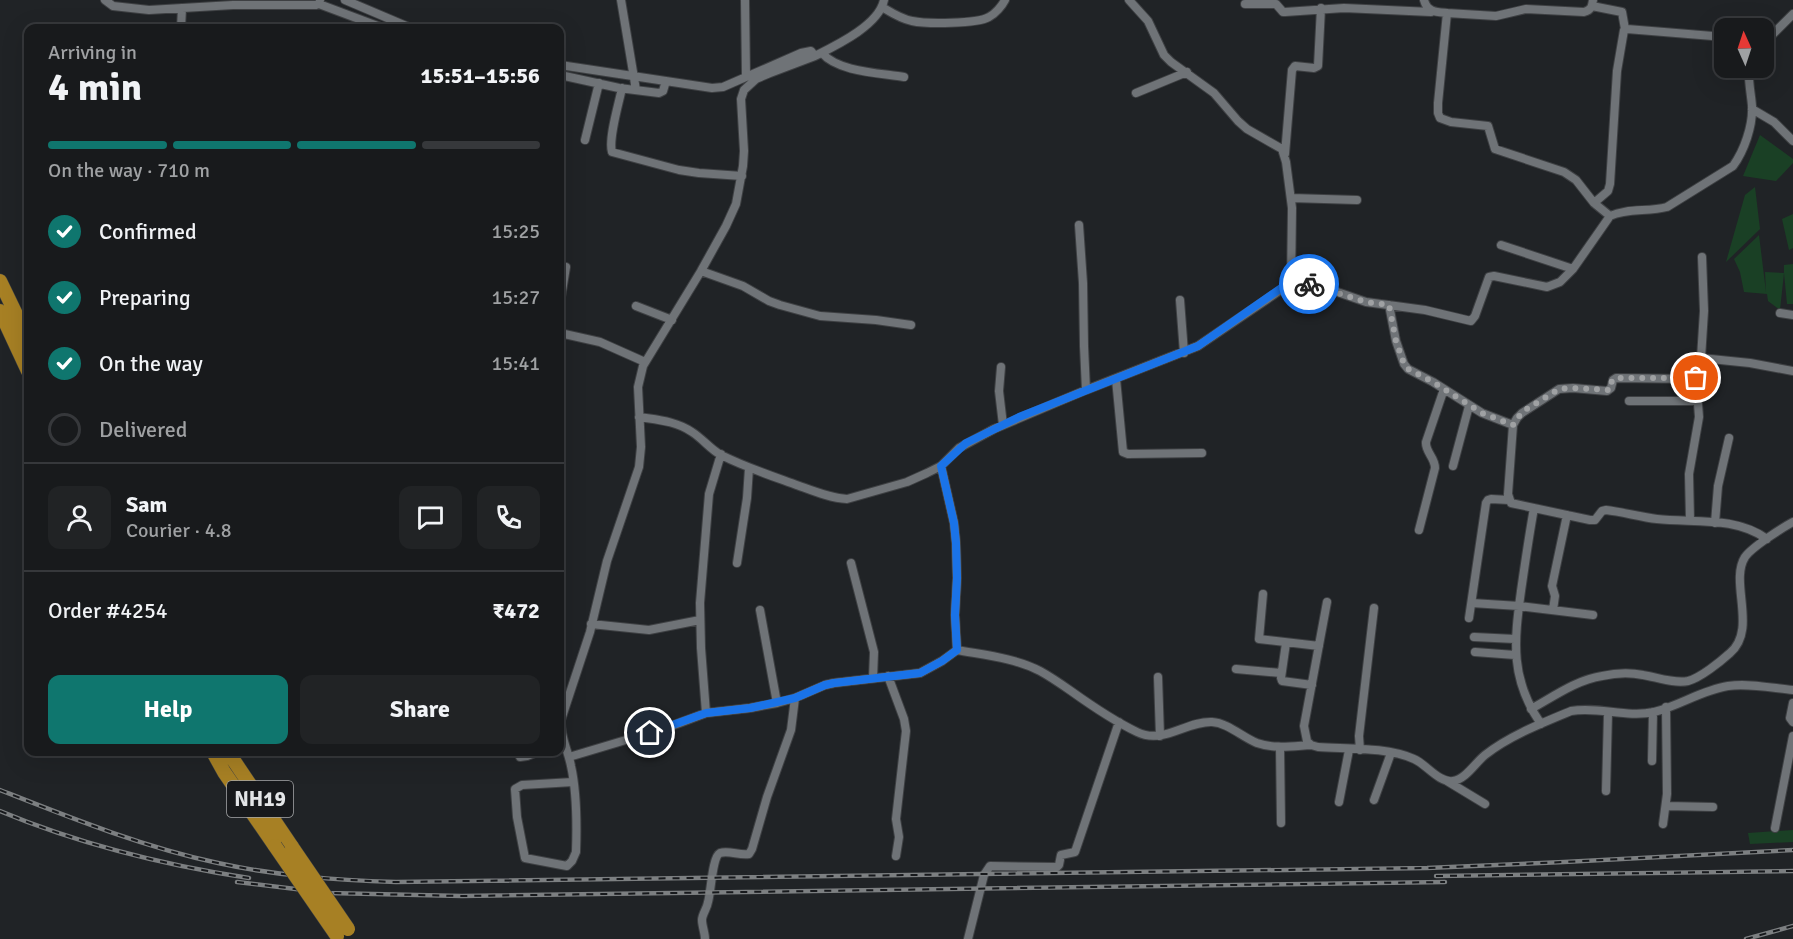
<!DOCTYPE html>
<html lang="en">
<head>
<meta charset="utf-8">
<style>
  :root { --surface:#181a1c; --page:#212325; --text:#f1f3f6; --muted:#9fa1a3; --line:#36383b; --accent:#0f766e }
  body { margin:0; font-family:Signika,sans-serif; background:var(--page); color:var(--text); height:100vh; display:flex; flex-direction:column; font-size:22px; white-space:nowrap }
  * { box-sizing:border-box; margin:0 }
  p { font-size:20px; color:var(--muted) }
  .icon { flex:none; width:33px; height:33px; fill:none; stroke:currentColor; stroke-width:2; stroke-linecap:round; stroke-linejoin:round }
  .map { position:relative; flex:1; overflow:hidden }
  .side { position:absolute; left:24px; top:24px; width:540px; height:732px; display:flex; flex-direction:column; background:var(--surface); border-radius:12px; box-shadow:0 6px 24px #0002,0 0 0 2px var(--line) }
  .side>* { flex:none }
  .needle { width:39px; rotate:357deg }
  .buttons { position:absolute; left:1714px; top:18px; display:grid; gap:12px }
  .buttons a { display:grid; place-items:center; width:60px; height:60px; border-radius:12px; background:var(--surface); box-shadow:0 6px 24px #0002,0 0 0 2px var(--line); font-size:30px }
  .pin { position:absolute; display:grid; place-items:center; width:51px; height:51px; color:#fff; margin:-26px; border:3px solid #fff; border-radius:50%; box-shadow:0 2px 6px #0007 }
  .courier { position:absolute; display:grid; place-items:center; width:60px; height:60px; margin:-30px; border:4px solid #1a73e8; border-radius:50%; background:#fff; color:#222; box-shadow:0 2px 8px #0007 }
  .summary em { font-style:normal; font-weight:700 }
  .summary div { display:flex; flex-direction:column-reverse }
  .summary { display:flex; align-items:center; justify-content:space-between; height:102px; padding:0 24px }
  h1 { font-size:39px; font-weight:700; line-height:45px }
  .bar { display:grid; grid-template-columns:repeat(4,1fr); gap:9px 6px; align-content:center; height:72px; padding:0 24px }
  .bar i { height:8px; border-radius:4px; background:var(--line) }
  .bar .on { background:var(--accent) }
  .bar p { grid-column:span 4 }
  .line { display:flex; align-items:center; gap:15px; padding:0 24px; border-top:2px solid var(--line) }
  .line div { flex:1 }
  .round { display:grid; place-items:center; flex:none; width:63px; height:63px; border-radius:12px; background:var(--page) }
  ol { padding:0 24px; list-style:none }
  li { display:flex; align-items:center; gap:18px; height:66px }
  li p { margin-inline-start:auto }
  li .icon { padding:6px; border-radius:50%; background:var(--accent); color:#fff; stroke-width:4 }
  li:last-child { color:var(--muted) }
  li i { width:33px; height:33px; border:3px solid var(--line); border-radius:50% }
  .cta { display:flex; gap:12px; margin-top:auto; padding:12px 24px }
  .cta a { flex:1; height:69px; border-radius:12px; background:var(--accent); color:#fff; font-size:24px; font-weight:700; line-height:69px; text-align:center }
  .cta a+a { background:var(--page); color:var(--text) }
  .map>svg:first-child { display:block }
</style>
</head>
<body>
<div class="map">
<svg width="1793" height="939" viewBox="0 0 1793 939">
  <rect width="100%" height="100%" fill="#202326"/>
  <!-- green -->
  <path fill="#1a4025" d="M1760 135 1793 159V163L1776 181 1743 176Z
    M1755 187 1760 229 1726 262 1745 195Z
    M1793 214V248L1789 250 1782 219Z
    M1759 235 1766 292 1765 272 1784 273V265L1793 264V304H1787L1784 273 1780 310 1768 301 1767 294 1744 292 1740 272 1734 259Z
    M1793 830V842L1750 844 1748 833Z"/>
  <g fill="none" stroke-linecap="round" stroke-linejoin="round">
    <!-- minor casing -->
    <g stroke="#3e4043" stroke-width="10">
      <path id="minor" d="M105 0 113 6 149 10 233 5H316L319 4 320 0
        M345 0 411 28
        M621 0 636 90
        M745 0 746 76
        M1129 0 1148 21 1164 55 1171 62 1214 93 1238 121 1247 129 1282 149 1286 162 1292 208 1291 283
        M1424 0C1427 12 1436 12 1447 13L1438 103V113L1440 118 1451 122 1488 126 1495 149 1564 172 1576 180 1594 203 1610 216
        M319 4 383 28
        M1245 4H1276L1283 12H1285L1344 8 1431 12
        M1592 6 1622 12 1625 29
        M882 7C892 13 901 19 912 21 926 24 977 24 989 17 995 14 1002 6 1005 0
        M1447 13 1496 16 1526 9 1584 12C1591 10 1592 7 1593 0
        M181 28 182 8
        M1764 43 1793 14
        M822 53C838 72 880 73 904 77
        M815 56C837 45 879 25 884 0
        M560 65 712 88 723 87 801 53 811 51 815 56 770 73 756 79 744 90 741 99 744 151 743 166 736 204 726 226 701 271 643 366 638 387 641 447 639 467 607 561 590 632 561 720C560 737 568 750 571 766 577 793 577 824 576 852L572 861 567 866 525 858 517 817 515 789 522 785 573 782
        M560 75 619 88 659 93 663 91 666 81
        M622 88C619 103 608 139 612 152L679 170 699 173 742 176
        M1136 93 1187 72
        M1752 109 1774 122 1793 141
        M585 140 599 83
        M1285 154 1292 70 1295 66 1314 68 1318 66 1321 8
        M1291 198 1357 200
        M1594 203 1608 191 1610 184 1617 71 1624 30 1627 29 1725 37
        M1079 225 1083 283 1084 346 1086 390
        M1501 245 1573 269
        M701 271 743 286 769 301 780 305 820 316 876 320 911 325
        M1180 300 1184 353
        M560 303 566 267
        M1389 305 1396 341 1404 364 1408 369 1433 382 1482 413 1513 425
        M636 306 672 320
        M1780 313 1793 315
        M560 333 600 342 645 362
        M1701 358 1704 311 1702 257
        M1001 367 999 391 1003 425
        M1116 379 1123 452 1128 454 1202 453
        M1629 401H1698
        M639 417C658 420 676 421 692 432 703 439 710 449 721 455 745 467 769 475 794 484 811 490 829 498 847 499L907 482 927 473 941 466 959 448 994 429 1086 390 1198 346 1291 283 1301 282 1323 287 1366 302 1425 310 1471 321 1475 316 1489 277 1494 276 1547 287 1560 282 1573 269 1610 216C1627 208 1648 212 1667 207L1733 166C1744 151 1753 126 1752 106 1751 93 1748 81 1749 68
        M1453 466 1469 406
        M1534 508C1529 536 1525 563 1521 591 1514 642 1510 679 1541 724
        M1690 520 1689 474 1699 417 1696 378
        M1715 523 1718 486 1729 438
        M1419 530 1435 468C1435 457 1425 452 1426 442L1444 389
        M1767 539C1735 516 1694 523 1657 519 1640 517 1623 512 1606 510L1602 511 1595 520H1590L1511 503 1508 494 1513 425 1517 418 1522 413 1559 389 1573 388 1607 391 1611 388 1613 380 1616 378 1693 379 1696 375V360L1701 358 1750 363 1793 371
        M737 563 747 498 749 468
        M851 563 874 652 873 678
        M1263 594 1259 639 1319 646
        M1327 602 1304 726 1307 741 1311 745 1318 747C1348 749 1387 747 1414 759 1426 764 1439 783 1453 781 1466 779 1475 763 1485 755 1509 736 1542 723 1571 711 1598 706 1626 718 1654 712 1679 706 1702 690 1728 686 1749 683 1772 688 1793 690
        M1472 603 1519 606 1593 615
        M760 610 777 703
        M1553 610 1555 596 1552 586 1567 515
        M1469 618 1486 503 1488 500 1491 499 1509 500
        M591 624 649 630 700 620
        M1474 637 1515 639
        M1286 643 1281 678 1282 681 1312 685
        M957 650C984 655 1015 658 1040 671 1051 677 1061 684 1071 691 1092 706 1114 721 1137 732 1163 745 1186 721 1212 722 1228 723 1242 737 1257 743 1274 749 1293 746 1311 745
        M1475 652 1515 655
        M1236 669 1281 673
        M888 676 904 719 906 731 896 819 899 837 896 856
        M1158 677 1160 736
        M1793 703 1790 718 1793 722
        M1531 709C1553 697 1576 680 1602 676 1615 673 1629 672 1643 675 1656 677 1674 684 1688 681 1700 678 1720 662 1730 653 1758 629 1729 582 1745 557 1752 547 1782 528 1793 522
        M706 713 701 648 700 603 709 494 721 454
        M1280 747 1281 823
        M1360 750 1359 736 1374 608
        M518 752 520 757 527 756 537 752
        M569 757 666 728 706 713 750 708 777 703 795 698 825 685 834 683 920 673 942 661 957 650 955 615 957 578 956 543 954 523 941 466
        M1652 761 1653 712
        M1447 781 1485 804
        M1606 791 1608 713
        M1374 800 1391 753
        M1339 802 1349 750
        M1666 806 1713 807
        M1663 824 1667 794 1666 707
        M1775 828 1793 736
        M705 939C705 933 702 926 702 920 702 914 707 909 708 902 711 893 712 857 720 853 729 850 740 856 749 854L752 849 767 797 791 730 795 698
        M968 939 984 875 990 866 1057 867 1059 865 1061 855 1075 852 1119 722"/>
    </g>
    <!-- trunk casing -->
    <g stroke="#3e4043" stroke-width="15">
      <path id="trunk" d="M0 281 28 339
        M0 311 28 371
        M213 752 224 772 275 846
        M228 752 292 847"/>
    </g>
    <!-- minor -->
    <use href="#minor" stroke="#6f7377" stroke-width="8"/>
    <!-- trunk -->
    <use href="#trunk" stroke="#a78024" stroke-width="14"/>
    <!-- rail casing -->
    <g stroke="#7c7f81" stroke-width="4.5">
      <path id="rail" d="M0 790C71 818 143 847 218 863 277 876 336 880 396 882L1427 868 1564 862 1793 850
        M0 811C79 844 164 865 249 878
        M1436 876 1793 871
        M237 882 329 893 462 896 1445 882
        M1746 939 1793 926"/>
    </g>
    <!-- rail -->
    <use href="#rail" stroke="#17191c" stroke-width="2" stroke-dasharray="7" stroke-linecap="butt"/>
    <!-- trunk-bridge casing -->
    <g stroke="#3e4043" stroke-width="15" stroke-linecap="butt">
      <path id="trunk-bridge" d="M275 846 337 936
        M292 847 348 929"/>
    </g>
    <!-- trunk-bridge -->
    <use href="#trunk-bridge" stroke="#a78024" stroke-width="14"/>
  </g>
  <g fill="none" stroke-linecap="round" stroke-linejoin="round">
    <!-- done -->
    <path stroke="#9fa1a3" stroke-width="6" stroke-dasharray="0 10.8" d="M1309 284 1366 302 1389 305 1396 341 1404 364 1408 369 1433 382 1482 413 1513 425 1522 412 1559 389 1573 388 1610 390 1612 380 1616 378H1696"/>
    <!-- route -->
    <path stroke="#1a73e8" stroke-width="8" d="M650 733 706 713 750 708 795 698 825 685 834 683 920 673 942 661 957 650 955 615 957 578 956 543 954 523 941 466 966 443 1019 417 1198 346 1284 286C1293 282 1300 282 1309 284"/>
  </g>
  <g text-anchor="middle" stroke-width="4.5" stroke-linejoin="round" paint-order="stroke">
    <!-- shield labels -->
    <rect fill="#17191c" stroke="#a6a8aa" stroke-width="1.5" x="227" y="781" width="66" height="36" rx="4.5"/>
    <g font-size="21" font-weight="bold" fill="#e3e5e7">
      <text x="260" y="806">NH19</text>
    </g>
  </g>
</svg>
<div class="buttons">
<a><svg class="needle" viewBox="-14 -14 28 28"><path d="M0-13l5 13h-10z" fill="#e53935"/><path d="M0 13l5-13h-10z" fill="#9fa1a3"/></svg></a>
</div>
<div class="pin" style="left:1696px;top:378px;background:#ea580c"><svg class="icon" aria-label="bag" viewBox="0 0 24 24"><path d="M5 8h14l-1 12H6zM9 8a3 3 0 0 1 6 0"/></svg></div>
<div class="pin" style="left:650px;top:733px;background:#1f2937"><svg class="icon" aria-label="home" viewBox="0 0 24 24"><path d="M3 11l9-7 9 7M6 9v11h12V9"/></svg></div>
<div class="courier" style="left:1309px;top:284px"><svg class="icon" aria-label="bike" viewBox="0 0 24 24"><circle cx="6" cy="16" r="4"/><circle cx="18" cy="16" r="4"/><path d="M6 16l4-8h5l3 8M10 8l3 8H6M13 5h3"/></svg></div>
<section class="side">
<div class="summary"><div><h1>4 min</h1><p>Arriving in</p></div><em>15:51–15:56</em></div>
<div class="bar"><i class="on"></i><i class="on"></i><i class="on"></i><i></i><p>On the way · 710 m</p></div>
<ol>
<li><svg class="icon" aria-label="check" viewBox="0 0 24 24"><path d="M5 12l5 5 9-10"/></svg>Confirmed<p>15:25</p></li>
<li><svg class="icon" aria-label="check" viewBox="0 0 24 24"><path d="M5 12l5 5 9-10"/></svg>Preparing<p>15:27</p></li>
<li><svg class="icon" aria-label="check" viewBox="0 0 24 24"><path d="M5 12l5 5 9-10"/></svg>On the way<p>15:41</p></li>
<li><i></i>Delivered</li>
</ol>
<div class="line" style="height:108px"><a class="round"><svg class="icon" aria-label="person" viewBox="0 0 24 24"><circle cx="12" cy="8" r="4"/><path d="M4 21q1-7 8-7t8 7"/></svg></a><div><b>Sam</b><p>Courier · 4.8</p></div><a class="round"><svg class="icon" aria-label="chat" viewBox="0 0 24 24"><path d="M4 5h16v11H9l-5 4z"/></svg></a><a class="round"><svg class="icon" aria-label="phone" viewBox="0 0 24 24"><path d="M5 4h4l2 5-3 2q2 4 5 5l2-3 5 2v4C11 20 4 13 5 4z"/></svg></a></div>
<div class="line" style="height:78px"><div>Order #4254</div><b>₹472</b></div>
<div class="cta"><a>Help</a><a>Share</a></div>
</section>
</div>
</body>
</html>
